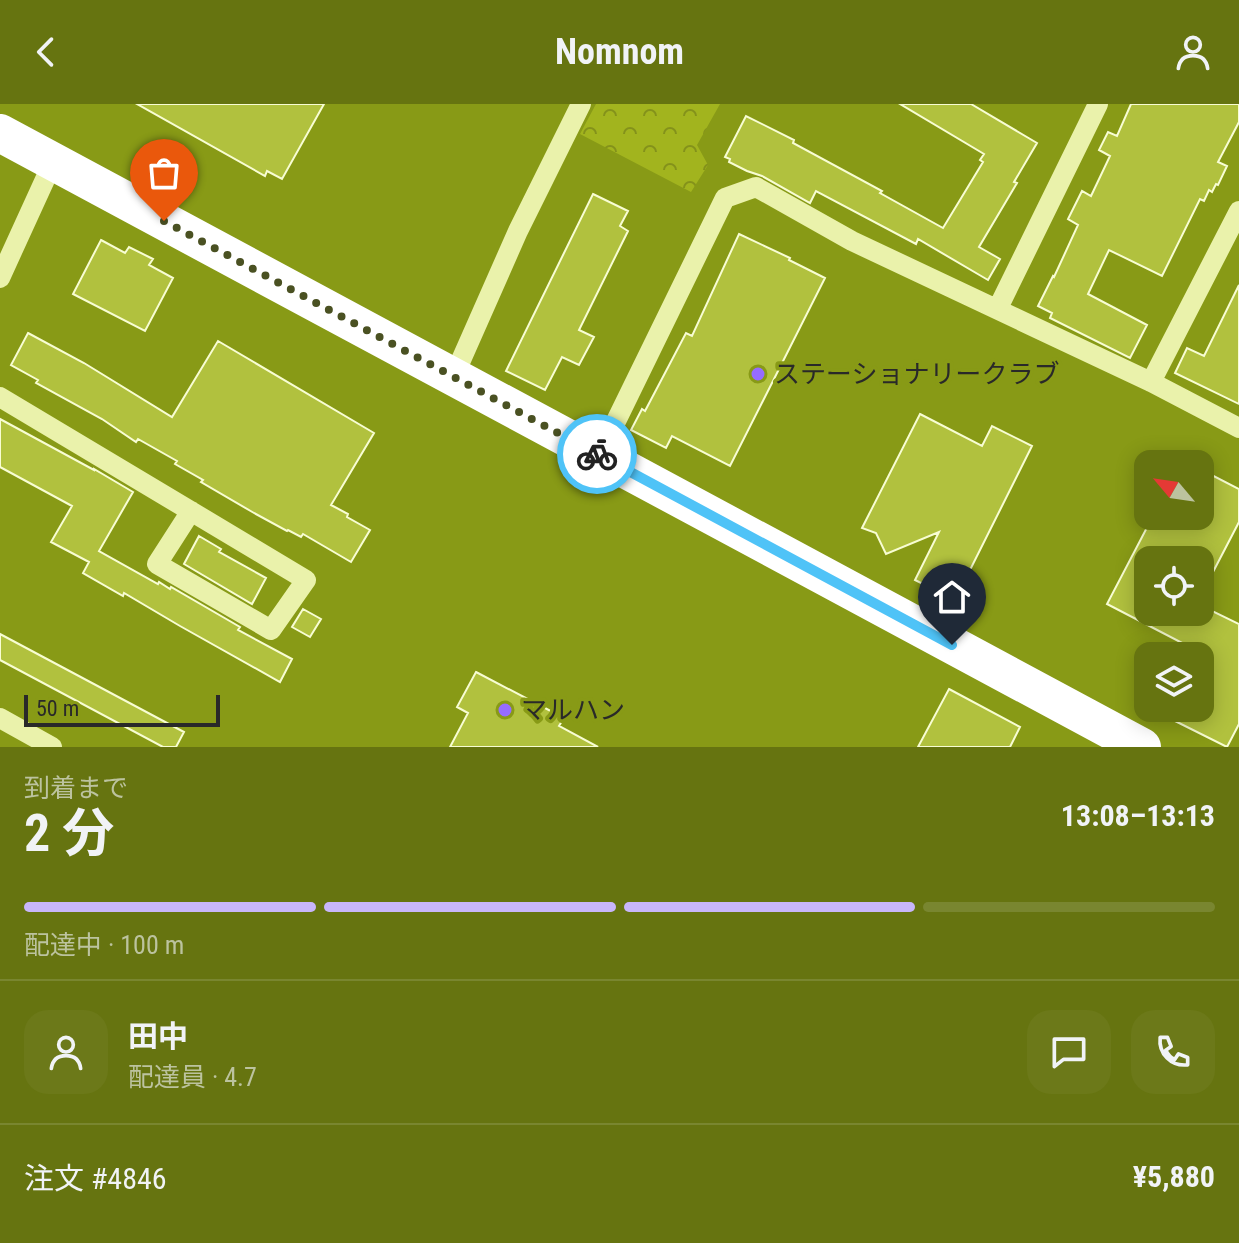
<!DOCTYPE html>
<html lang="ja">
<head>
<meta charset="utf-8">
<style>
  :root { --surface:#667410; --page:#6c7919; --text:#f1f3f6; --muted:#bcc39f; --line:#798630; --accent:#c8b6fa }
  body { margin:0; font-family:"Roboto Condensed","Noto Sans JP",sans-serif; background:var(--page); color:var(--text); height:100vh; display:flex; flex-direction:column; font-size:30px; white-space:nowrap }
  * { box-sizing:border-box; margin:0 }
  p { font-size:26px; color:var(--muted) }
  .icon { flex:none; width:44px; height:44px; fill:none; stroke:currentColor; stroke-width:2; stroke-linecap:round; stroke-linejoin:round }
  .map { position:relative; height:643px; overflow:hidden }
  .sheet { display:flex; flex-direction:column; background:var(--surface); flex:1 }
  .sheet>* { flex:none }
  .needle { width:52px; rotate:299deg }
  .controls { position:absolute; left:1134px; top:346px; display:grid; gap:16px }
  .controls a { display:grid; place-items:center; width:80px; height:80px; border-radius:16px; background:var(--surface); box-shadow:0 4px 20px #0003; font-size:40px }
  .scale { position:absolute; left:24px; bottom:20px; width:196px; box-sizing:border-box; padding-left:8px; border:4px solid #292929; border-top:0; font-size:22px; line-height:28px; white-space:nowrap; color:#292929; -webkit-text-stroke:6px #889a16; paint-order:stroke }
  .pin { position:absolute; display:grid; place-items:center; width:68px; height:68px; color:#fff; margin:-82px -34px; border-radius:50% 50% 50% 0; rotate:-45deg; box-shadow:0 0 8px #0007 }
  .pin .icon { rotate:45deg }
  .courier { position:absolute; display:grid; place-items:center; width:80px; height:80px; margin:-40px; border:6px solid #4fc3f7; border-radius:50%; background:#fff; color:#222; box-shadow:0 2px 10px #0007 }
  .overview em { font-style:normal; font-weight:700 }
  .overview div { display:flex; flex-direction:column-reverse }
  .overview { display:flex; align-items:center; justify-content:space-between; height:136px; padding:0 24px }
  h1 { font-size:52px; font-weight:700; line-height:60px }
  .bar { display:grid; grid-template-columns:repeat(4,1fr); gap:12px 8px; align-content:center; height:96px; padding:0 24px }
  .bar i { height:10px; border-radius:6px; background:var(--line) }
  .bar .current { background:var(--accent) }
  .bar p { grid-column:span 4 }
  .line { display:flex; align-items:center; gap:20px; padding:0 24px; border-top:2px solid var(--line) }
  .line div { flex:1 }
  .round { display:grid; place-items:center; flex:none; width:84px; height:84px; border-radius:24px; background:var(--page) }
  header { display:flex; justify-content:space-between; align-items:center; height:104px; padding:0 24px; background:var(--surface); font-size:36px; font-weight:700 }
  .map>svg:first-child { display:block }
</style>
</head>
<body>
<header><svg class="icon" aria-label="back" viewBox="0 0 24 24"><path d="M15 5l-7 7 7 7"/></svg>Nomnom<svg class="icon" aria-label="person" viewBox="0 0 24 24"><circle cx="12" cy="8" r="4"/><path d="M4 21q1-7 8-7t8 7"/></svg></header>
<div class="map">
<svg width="1239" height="643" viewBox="0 0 1239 643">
  <defs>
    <pattern id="park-crowns" width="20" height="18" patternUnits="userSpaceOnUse" patternTransform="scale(2)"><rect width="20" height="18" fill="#a2b41e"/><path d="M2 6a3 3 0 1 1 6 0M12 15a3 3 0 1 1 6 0" fill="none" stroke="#84921a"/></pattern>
  </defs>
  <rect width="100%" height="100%" fill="#889a16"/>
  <!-- park -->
  <path fill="url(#park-crowns)" d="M596 0H720L697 41 708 61 691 88 580 30Z"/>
  <!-- building -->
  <path fill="#b1c13e" stroke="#f8fdd3" stroke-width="2" d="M137 0H324L282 75 267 67 265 72Z
    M900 0H971L1037 39 1014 78 1017 79 979 143 1000 155 988 176 918 135 916 140 816 87 810 99 762 72 747 67 729 58 730 55 725 53 746 12 794 36 793 39 882 87 880 89 943 124 983 58 980 56 984 50Z
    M1131 0H1239V18L1218 58 1227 62 1218 81 1216 80 1212 88 1209 86 1204 97 1200 95 1162 172 1109 146 1088 190 1147 221 1130 254 1050 214 1052 209 1038 202 1053 172 1054 173 1078 121 1068 115 1082 87 1091 92 1110 52 1099 46 1108 28 1117 32Z
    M593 90 628 107 620 122 628 127 579 226 594 233 579 261 562 253 545 286 506 267Z
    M739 130 790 154 789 156 825 174 730 362 672 332 666 344 631 326 642 305 645 307 686 229 692 232Z
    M101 136 125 149 129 143 153 155 149 161 173 174 145 227 73 190Z
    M1239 181V300L1175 269 1187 244 1204 252Z
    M28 229 84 259 172 313 218 237 374 329 331 401 348 410 347 413 370 426 351 458 303 430 301 433 288 426 287 427 254 409 201 378 203 376 175 360 177 357 138 335 136 338 102 315 36 279 38 276 11 261Z
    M920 310 982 342 992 322 1032 342 955 496 915 476 939 428 886 450 876 429 862 424Z
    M0 315 94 366V365L133 388 99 447 158 480 159 478 170 485 171 483 240 523 238 526 292 555 280 578 180 522 124 489 123 492 83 469 89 458 51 438 72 402 0 363Z
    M1200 365 1239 385V418L1200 493V456H1148V508H1200V501L1239 520V620L1227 643 1149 604H1200V552H1186L1190 543 1107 500 1153 412H1200Z
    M199 432 221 445 219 448 266 474 252 500 184 460Z
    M303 505 321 515 310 533 292 523Z
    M0 530 184 628 176 643H163L0 556Z
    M476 568 564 614 559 622 598 643H450L468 609 457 603Z
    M949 585 1020 623 1010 643H918Z"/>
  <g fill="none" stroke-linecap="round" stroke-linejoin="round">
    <!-- street -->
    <path stroke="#eaf2ab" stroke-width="20" d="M0 174 53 58
      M998 204 1098 0
      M454 272 518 127 581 0
      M1151 278 1239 107
      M0 293 306 476 271 526 157 460 191 407
      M599 352 725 94 756 83 852 137 1151 278 1239 324
      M0 614 52 643"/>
    <!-- highway -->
    <path stroke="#fff" stroke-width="38" d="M0 29 1142 643"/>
  </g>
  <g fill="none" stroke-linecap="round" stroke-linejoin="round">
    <!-- done -->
    <path stroke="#4a5122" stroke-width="8" stroke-dasharray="0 14.4" d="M164 117 597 350"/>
    <!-- route -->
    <path stroke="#4fc3f7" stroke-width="10" d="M597 350 952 541"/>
  </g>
  <!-- markers -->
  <g fill="#966cff" stroke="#889a16" stroke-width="3">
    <circle cx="758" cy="270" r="8"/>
    <circle cx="505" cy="606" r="8"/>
  </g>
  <g text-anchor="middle" stroke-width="7" stroke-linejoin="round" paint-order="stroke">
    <!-- poi labels -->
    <g font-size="26" fill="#292929" stroke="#889a16" text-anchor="start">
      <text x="774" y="279">ステーショナリークラブ</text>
      <text x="521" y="615">マルハン</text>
    </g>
  </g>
</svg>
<div class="controls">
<a><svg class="needle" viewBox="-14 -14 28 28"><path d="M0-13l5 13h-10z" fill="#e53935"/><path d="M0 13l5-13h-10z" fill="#bcc39f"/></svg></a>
<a><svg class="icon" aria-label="locate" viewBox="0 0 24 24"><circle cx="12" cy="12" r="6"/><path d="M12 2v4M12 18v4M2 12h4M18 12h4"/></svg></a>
<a><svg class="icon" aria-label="layers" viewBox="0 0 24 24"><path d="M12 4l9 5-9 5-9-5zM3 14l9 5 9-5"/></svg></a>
</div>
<div class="scale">50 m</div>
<div class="pin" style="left:164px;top:117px;background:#ea580c"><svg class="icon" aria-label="bag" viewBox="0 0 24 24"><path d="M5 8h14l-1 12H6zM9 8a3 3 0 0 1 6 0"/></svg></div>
<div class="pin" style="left:952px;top:541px;background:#1f2937"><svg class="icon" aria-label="home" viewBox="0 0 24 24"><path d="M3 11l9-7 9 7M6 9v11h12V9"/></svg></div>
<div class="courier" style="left:597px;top:350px"><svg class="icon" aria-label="bike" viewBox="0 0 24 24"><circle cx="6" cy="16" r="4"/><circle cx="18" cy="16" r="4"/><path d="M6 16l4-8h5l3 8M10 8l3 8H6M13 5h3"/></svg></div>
</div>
<section class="sheet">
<div class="overview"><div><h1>2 分</h1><p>到着まで</p></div><em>13:08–13:13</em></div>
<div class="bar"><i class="current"></i><i class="current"></i><i class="current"></i><i></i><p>配達中 · 100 m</p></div>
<div class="line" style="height:144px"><a class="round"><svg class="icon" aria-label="person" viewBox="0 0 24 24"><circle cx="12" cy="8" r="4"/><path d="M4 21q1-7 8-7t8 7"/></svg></a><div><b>田中</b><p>配達員 · 4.7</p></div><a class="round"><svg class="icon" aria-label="chat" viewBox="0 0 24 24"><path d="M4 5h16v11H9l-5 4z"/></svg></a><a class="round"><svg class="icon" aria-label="phone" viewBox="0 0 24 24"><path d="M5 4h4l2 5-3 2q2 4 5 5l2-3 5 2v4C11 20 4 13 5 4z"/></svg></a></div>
<div class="line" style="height:104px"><div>注文 #4846</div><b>¥5,880</b></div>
</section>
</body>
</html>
